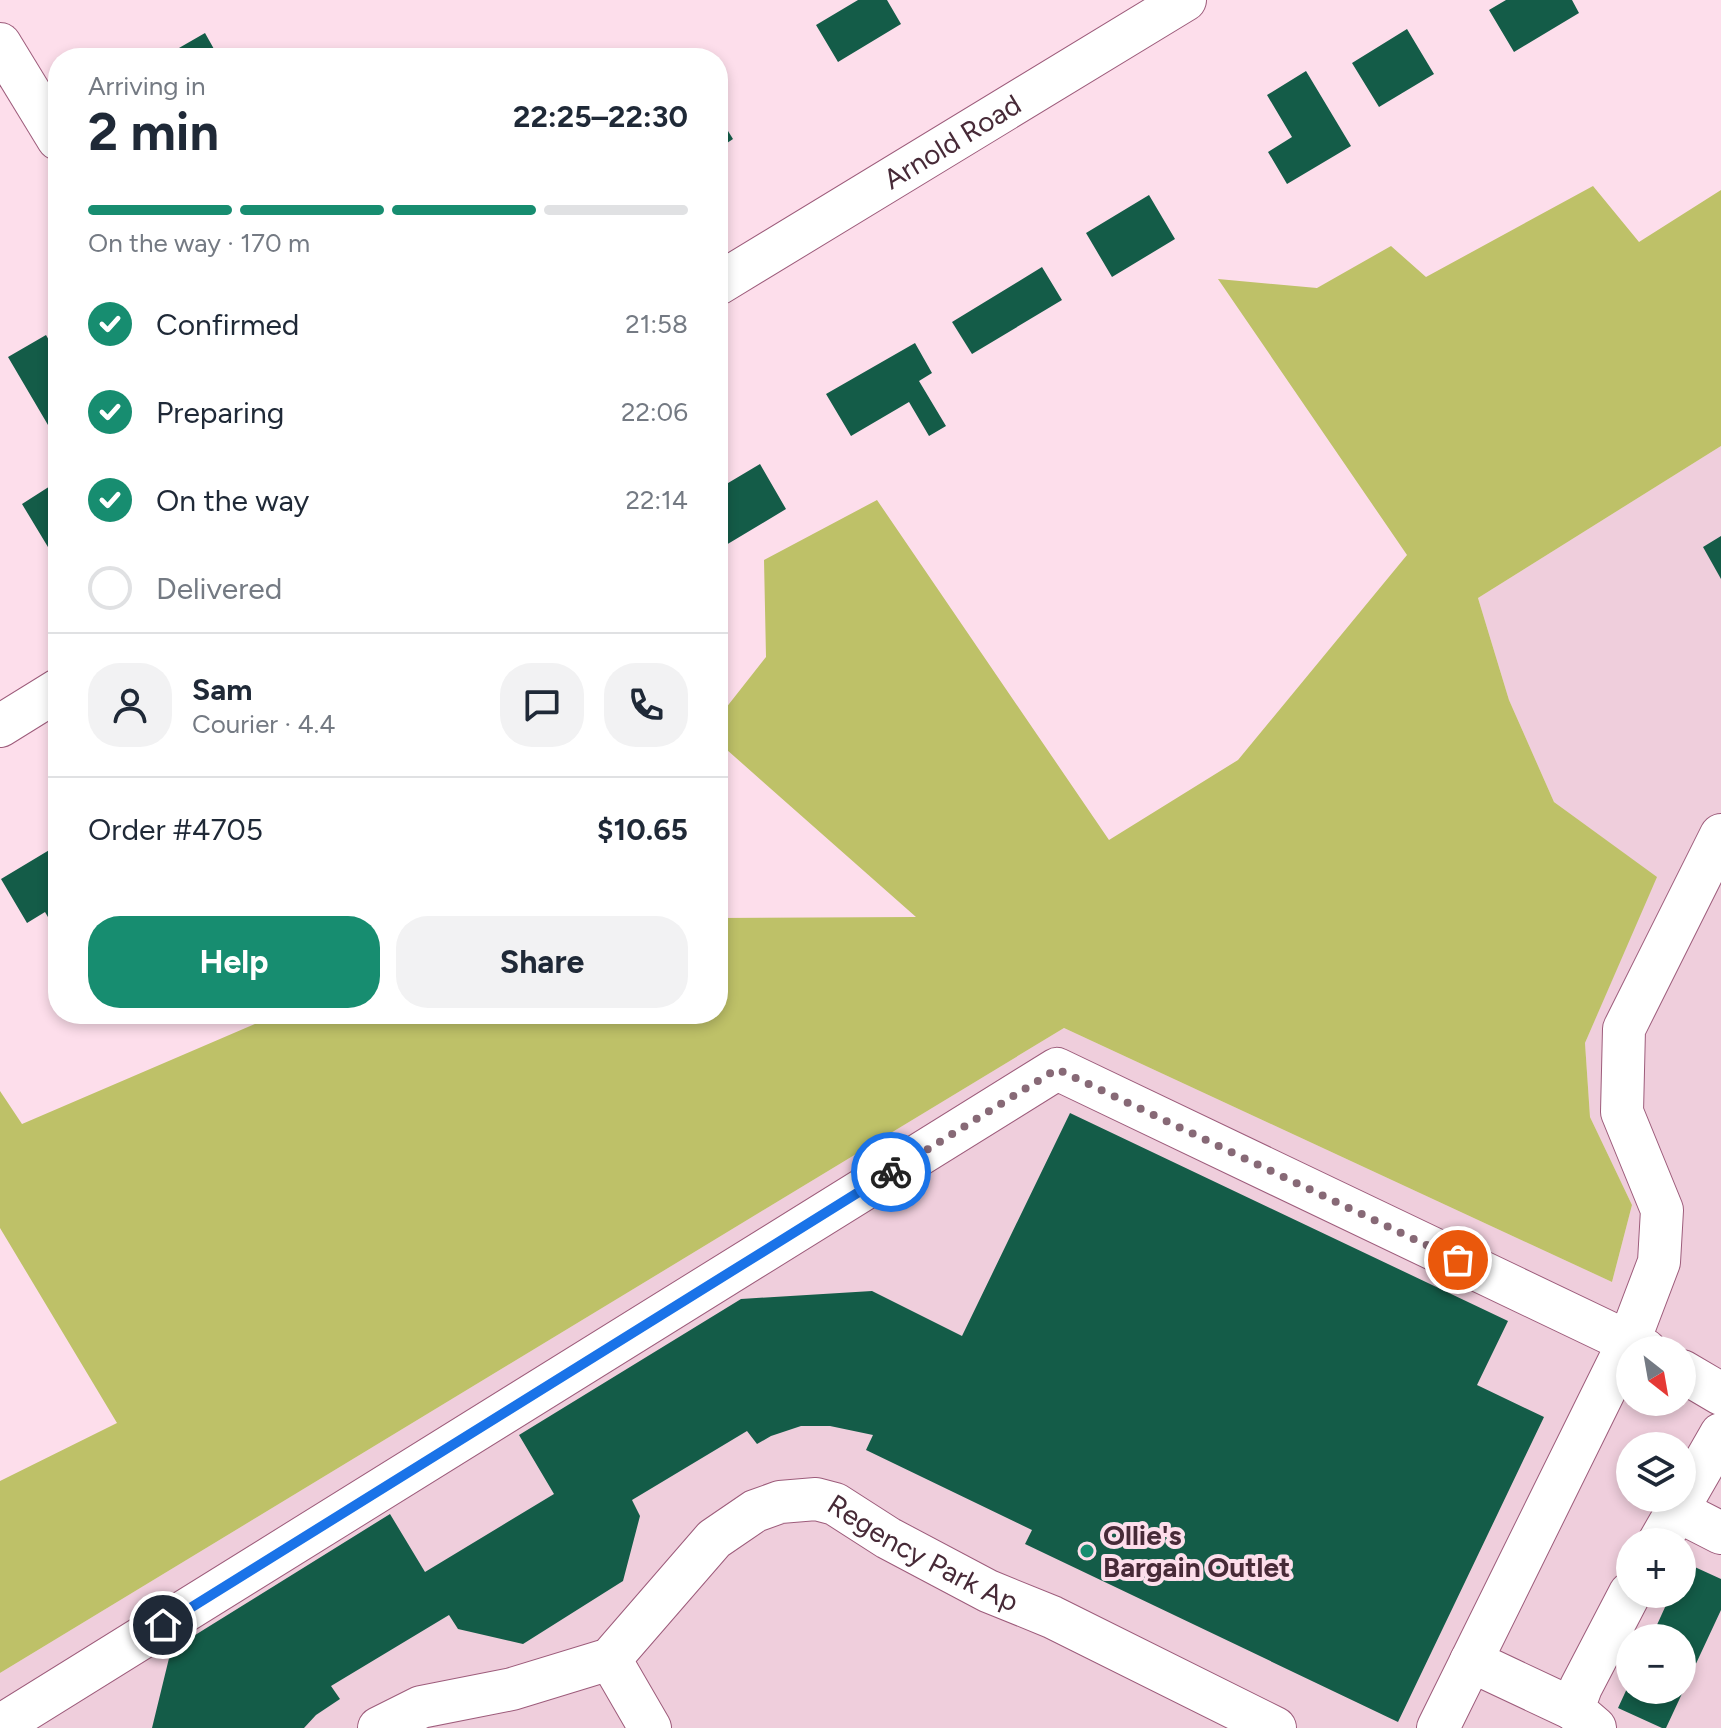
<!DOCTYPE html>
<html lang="en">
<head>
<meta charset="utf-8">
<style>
  :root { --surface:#fff; --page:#f2f2f3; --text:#1f2937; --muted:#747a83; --line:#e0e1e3; --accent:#178d70 }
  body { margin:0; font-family:Figtree,sans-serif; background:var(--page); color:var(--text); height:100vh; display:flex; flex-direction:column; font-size:30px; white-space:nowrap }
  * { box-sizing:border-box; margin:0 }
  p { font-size:26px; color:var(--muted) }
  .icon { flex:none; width:44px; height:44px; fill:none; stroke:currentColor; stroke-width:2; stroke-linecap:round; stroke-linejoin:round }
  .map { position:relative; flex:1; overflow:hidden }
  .drawer { position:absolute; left:48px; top:48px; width:680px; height:976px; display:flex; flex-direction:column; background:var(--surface); border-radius:32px; box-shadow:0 4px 12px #0003 }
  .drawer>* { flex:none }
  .needle { width:52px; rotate:149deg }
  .fabs { position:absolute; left:1616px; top:1336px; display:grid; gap:16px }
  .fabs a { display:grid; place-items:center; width:80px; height:80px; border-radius:50%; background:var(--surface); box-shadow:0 4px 12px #0003; font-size:40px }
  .pin { position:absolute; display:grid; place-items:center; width:68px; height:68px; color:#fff; margin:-34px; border:4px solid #fff; border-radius:50%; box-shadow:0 2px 8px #0007 }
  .courier { position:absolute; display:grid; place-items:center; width:80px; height:80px; margin:-40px; border:6px solid #1a73e8; border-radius:50%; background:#fff; color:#222; box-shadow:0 2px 10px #0007 }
  .headline em { font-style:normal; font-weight:700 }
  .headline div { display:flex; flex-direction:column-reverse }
  .headline { display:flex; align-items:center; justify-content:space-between; height:136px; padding:0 40px }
  h1 { font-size:52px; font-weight:700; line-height:60px }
  .bar { display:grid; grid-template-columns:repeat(4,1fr); gap:12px 8px; align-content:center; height:96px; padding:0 40px }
  .bar i { height:10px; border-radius:6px; background:var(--line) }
  .bar .current { background:var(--accent) }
  .bar p { grid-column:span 4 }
  .line { display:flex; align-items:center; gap:20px; padding:0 40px; border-top:2px solid var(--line) }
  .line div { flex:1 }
  .round { display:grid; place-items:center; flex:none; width:84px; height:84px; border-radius:32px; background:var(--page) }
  ol { padding:0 40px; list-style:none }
  li { display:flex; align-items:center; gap:24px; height:88px }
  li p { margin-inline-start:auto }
  li .icon { padding:8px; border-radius:50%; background:var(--accent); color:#fff; stroke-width:4 }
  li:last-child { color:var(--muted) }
  li i { width:44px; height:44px; border:4px solid var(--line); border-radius:50% }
  .primary-button { display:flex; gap:16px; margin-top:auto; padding:16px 40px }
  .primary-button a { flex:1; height:92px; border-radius:32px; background:var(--accent); color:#fff; font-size:32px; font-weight:700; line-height:92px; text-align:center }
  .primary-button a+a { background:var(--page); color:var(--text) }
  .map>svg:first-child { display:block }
</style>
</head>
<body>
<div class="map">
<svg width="1721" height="1728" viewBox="0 0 1721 1728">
  <rect width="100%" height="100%" fill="#fddeeb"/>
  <!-- built -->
  <path fill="#efcedc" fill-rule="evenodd" d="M1721 446V1728H0V1673L1064 1028 1612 1282 1632 1205 1590 1117 1585 1043 1656 877 1554 802 1509 700 1478 598ZM1630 1350H1682V1402H1630ZM1630 1446H1682V1498H1630ZM1630 1542H1682V1594H1630ZM1630 1638H1682V1690H1630Z"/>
  <!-- forest -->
  <path fill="#bec168" d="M1593 186 1639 242 1721 190V446L1478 598 1509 700 1554 802 1657 877 1585 1043 1590 1117 1632 1205 1612 1282 1064 1028 0 1673V1481L117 1423 0 1228V1091L22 1124 278 1014H718V918L916 917 718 742V718L766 657 764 560 877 500 1109 840 1238 760 1407 555 1218 279 1317 288 1391 246 1426 277Z"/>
  <!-- building -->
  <path fill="#145c48" d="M858 0H887L901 24 838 62 816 25Z
    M1506 0H1572L1579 13 1514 52 1489 10Z
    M1407 29 1434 74 1379 107 1352 63Z
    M205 33 219 58H176L172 52Z
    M1306 71 1351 146 1287 184 1268 152 1292 137 1267 95Z
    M718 115 733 139 718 149Z
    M1149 195 1175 239 1112 277 1086 233Z
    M1042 267 1062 300 972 354 952 322Z
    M46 335 58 356V419L48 425 8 357Z
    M915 343 932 373 919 381 946 426 929 436 909 402 851 436 826 394Z
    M760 464 786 509 726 545 718 532V489Z
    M58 481V555L54 557 22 504Z
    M1721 536V579L1703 547Z
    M51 849 58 861V934L45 912 27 923 1 879Z
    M1070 1113 1508 1321 1477 1385 1544 1417 1398 1722 1025 1544 1032 1530 866 1450 873 1435 830 1426H801L771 1436 757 1444 747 1431 632 1500 640 1516 623 1581 523 1644 458 1629 449 1615 331 1686 340 1699 316 1715 304 1728H152L171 1650 390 1514 425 1572 554 1494 519 1435 741 1299 872 1291 962 1336Z
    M1686 1563 1721 1579V1610L1666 1728H1662L1618 1708 1630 1682V1690H1682V1638H1651L1671 1594H1682V1571Z"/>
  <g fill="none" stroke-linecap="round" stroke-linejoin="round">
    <!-- minor casing -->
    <g stroke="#9d5c7b" stroke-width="44">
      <g id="minor">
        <path d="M0 44 58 139"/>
        <path id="s1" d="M718 284 1185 0"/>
        <path d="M0 726 58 690"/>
        <path d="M1682 1371 1721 1394"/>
        <path d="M1678 1511 1721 1533"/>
        <path d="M1659 1542 1721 1434"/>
        <path d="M610 1659 650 1728"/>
        <path d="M1471 1661 1573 1709"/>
        <path d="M0 1726 1057 1069 1645 1350"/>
        <path id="s2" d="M379 1728 421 1707 512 1689 610 1659 714 1539 755 1511 780 1502 816 1499 835 1504 888 1538 988 1591 1052 1617 1275 1728"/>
        <path d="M1438 1728 1629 1341 1659 1262 1662 1210 1622 1112 1624 1029 1721 835"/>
        <path d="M1595 1728 1573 1709 1581 1687 1630 1593"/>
      </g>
    </g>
    <!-- minor -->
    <use href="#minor" stroke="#fff" stroke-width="42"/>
  </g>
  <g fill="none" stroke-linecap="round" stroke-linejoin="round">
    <!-- done -->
    <path stroke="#876976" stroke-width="8" stroke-dasharray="0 14.4" d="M891 1172 1057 1069 1458 1260"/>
    <!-- route -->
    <path stroke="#1a73e8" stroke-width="10" d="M163 1625 891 1172"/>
  </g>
  <!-- markers -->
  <circle fill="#178d70" stroke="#fddeeb" stroke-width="3" cx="1087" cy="1551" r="8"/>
  <g text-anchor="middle" stroke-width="8" stroke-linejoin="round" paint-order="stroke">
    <!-- street labels -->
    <g font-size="28" fill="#472a37" stroke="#fddeeb">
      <text dy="10" stroke="none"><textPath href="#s1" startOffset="274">Arnold Road</textPath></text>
      <text dy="10" stroke="none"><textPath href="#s2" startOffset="634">Regency Park Ap</textPath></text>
    </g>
    <!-- poi labels -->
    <g font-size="28" font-weight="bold" fill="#472a37" stroke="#fddeeb" text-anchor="start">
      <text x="1103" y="1545">Ollie's<tspan x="1103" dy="32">Bargain Outlet</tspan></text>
    </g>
  </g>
</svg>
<div class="fabs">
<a><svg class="needle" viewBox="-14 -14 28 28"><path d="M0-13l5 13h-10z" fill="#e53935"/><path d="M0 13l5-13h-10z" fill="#747a83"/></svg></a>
<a><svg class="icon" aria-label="layers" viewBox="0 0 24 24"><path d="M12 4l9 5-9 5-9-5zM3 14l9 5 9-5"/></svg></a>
<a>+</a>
<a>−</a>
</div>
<div class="pin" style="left:1458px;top:1260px;background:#ea580c"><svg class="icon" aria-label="bag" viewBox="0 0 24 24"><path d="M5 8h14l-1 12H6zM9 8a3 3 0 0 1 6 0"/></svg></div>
<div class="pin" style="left:163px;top:1625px;background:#1f2937"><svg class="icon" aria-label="home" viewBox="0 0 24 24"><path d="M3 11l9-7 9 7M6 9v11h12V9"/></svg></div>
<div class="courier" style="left:891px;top:1172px"><svg class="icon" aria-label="bike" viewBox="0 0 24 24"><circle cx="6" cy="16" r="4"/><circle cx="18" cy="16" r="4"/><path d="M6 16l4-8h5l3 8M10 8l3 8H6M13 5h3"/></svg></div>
<section class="drawer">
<div class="headline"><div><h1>2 min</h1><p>Arriving in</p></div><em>22:25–22:30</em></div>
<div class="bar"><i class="current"></i><i class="current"></i><i class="current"></i><i></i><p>On the way · 170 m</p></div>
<ol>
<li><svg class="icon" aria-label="check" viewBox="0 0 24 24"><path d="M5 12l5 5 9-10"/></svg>Confirmed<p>21:58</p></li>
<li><svg class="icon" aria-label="check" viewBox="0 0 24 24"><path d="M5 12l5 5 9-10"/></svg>Preparing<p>22:06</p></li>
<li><svg class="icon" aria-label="check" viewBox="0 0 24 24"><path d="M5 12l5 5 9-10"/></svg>On the way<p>22:14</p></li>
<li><i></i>Delivered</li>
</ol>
<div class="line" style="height:144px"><a class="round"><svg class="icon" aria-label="person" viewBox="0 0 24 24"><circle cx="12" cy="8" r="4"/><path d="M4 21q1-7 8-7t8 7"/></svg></a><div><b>Sam</b><p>Courier · 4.4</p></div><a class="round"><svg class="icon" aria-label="chat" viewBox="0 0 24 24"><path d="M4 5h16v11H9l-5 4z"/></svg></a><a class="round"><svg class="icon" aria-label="phone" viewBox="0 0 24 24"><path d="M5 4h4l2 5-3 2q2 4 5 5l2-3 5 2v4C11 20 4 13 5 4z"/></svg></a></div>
<div class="line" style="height:104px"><div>Order #4705</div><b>$10.65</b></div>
<div class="primary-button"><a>Help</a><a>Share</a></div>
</section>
</div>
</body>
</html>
